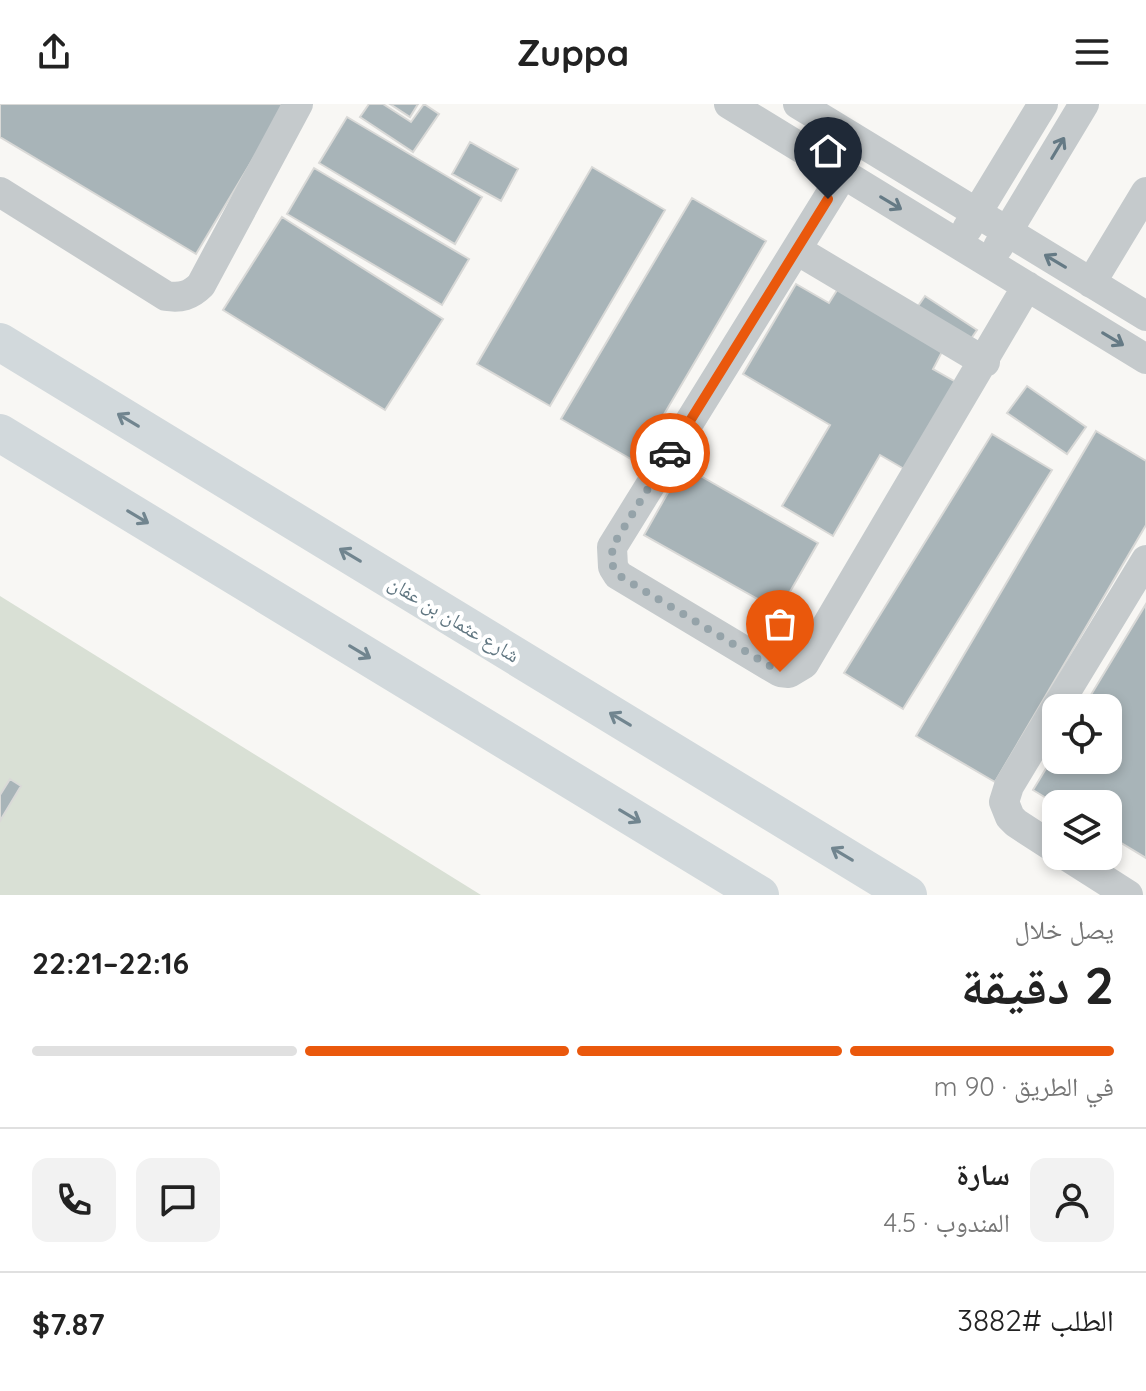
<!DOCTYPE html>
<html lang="ar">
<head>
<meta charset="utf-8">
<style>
  :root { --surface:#fff; --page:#f2f2f2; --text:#222; --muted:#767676; --line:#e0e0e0; --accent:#ea580c }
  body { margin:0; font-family:Quicksand,"Noto Naskh Arabic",sans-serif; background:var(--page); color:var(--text); direction:rtl; height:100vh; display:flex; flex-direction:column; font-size:30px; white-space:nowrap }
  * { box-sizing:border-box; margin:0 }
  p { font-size:26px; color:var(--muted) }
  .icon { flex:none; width:44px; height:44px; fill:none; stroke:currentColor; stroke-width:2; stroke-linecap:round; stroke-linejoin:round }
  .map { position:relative; height:791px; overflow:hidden; direction:ltr }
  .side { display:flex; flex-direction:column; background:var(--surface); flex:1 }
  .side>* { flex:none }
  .fabs { position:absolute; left:1042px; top:590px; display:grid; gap:16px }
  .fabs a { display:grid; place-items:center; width:80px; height:80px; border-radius:16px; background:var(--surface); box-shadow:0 4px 12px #0003; font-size:40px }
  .pin { position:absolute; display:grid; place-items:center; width:68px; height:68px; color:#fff; margin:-82px -34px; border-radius:50% 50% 50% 0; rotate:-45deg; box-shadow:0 0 8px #0007 }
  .pin .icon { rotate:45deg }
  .courier { position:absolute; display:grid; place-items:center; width:80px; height:80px; margin:-40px; border:6px solid #ea580c; border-radius:50%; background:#fff; color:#222; box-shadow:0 2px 10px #0007 }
  .headline em { font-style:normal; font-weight:800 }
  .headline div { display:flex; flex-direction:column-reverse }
  .headline { display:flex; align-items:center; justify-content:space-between; height:136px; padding:0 32px }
  h1 { font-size:52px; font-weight:800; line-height:60px }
  .bar { display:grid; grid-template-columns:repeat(4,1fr); gap:12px 8px; align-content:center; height:96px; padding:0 32px }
  .bar i { height:10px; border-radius:6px; background:var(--line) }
  .bar .selected { background:var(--accent) }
  .bar p { grid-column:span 4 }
  .line { display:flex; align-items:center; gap:20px; padding:0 32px; border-top:2px solid var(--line) }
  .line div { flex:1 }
  .round { display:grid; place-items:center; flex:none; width:84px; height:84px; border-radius:16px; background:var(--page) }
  header { display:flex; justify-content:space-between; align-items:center; height:104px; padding:0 32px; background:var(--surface); font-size:36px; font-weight:800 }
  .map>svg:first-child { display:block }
</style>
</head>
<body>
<header><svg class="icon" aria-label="menu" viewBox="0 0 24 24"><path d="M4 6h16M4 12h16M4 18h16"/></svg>Zuppa<svg class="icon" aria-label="share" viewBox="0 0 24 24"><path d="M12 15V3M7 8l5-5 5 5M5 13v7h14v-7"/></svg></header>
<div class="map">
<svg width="1146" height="791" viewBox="0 0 1146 791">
  <rect width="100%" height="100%" fill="#f8f7f4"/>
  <!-- green -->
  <path fill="#d9e0d5" d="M0 492 481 791H0Z"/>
  <!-- building -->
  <path fill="#a8b4b8" stroke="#d9d9d7" stroke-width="2" d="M0 0H286L196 150 0 33Z
    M369 0H383L411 18 424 0 439 10 413 48 360 13Z
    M390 0H418L410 13Z
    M347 13 482 93 455 140 319 59Z
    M470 38 518 65 501 97 452 70Z
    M592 63 665 106 550 302 477 260Z
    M314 64 469 155 442 201 287 110Z
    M692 94 766 137 636 358 561 315Z
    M282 113 443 215 385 306 223 206Z
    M796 180 829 199 839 183 944 244 933 265 963 282 911 369 880 351 833 432 782 402 830 321 743 270Z
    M925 192 977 226 966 242 914 208Z
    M1027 282 1086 323 1067 350 1007 309Z
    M1096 327 1146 357V421L995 678 916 632Z
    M992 330 1052 366 903 605 844 569Z
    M683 362 818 439 779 507 644 431Z
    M1146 500V754L1108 731V700H1056L1033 686 1056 648V656H1108V604H1083Z
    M10 675 21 682 0 717V691Z"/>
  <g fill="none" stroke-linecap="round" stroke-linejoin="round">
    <!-- minor -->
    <path stroke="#c5cacc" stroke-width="30" d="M729 0 1146 255
      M798 0 1146 212
      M843 70 612 443 613 463 618 471 780 568 789 569 804 560 1027 182
      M0 88 166 192C181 194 190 192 201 181L298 0
      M967 125 1043 0
      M998 143 1084 0
      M797 146 985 258
      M1091 179 1146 88
      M1056 604 1009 682 1004 698 1010 713 1016 719 1056 745
      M1056 604 1146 456
      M1067 752 1128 791"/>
    <!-- major -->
    <path stroke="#d2d9dc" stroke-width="38" d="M0 238 908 791
      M0 329 760 791"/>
  </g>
  <!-- one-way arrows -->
  <defs><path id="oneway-shaft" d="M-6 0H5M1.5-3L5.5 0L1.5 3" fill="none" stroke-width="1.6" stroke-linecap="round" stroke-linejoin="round" transform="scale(2)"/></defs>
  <g stroke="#657a85">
    <use href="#oneway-shaft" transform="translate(1058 44) rotate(-59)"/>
    <use href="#oneway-shaft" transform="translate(891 99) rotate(31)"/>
    <use href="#oneway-shaft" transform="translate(1055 157) rotate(-149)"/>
    <use href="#oneway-shaft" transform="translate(1113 235) rotate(31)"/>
  </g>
  <g stroke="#71858f">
    <use href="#oneway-shaft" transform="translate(128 316) rotate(-149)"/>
    <use href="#oneway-shaft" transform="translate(138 413) rotate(31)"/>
    <use href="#oneway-shaft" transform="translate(350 451) rotate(-149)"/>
    <use href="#oneway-shaft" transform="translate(360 548) rotate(31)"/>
    <use href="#oneway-shaft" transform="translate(620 615) rotate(-149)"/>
    <use href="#oneway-shaft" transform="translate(630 712) rotate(31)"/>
    <use href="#oneway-shaft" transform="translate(842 750) rotate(-149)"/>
  </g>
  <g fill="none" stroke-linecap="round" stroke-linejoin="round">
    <!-- done -->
    <path stroke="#95a3a9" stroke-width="8" stroke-dasharray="0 14.4" d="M670 349 612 443 613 463 618 471 780 568"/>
    <!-- route -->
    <path stroke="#ea580c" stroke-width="10" d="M670 349 828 95"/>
  </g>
  <g text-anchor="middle" stroke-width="8" stroke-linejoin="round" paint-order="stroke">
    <!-- street labels -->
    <g font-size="20" fill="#607681" stroke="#fff">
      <text transform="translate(454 515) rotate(31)" y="7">شارع عثمان بن عفان</text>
    </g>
  </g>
</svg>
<div class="fabs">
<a><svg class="icon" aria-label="locate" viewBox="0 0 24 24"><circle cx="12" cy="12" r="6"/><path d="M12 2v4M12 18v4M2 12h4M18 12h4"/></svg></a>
<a><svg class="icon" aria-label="layers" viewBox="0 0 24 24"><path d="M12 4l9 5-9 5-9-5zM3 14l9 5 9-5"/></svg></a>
</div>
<div class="pin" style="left:780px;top:568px;background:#ea580c"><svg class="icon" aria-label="bag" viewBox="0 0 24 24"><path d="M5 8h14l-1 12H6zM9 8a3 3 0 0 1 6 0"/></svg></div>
<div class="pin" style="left:828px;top:95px;background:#1f2937"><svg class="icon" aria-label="home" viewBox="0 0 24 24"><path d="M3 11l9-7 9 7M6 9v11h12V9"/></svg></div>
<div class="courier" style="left:670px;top:349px"><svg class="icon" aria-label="car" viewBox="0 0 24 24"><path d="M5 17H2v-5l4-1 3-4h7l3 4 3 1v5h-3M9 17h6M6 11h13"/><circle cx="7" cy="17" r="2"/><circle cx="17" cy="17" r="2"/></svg></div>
</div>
<section class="side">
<div class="headline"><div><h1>2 دقيقة</h1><p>يصل خلال</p></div><em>22:16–22:21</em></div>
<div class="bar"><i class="selected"></i><i class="selected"></i><i class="selected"></i><i></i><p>في الطريق · 90 m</p></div>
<div class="line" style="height:144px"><a class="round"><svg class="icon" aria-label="person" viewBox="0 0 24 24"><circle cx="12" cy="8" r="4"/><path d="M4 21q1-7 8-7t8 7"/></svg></a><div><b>سارة</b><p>المندوب · 4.5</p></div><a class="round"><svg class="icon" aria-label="chat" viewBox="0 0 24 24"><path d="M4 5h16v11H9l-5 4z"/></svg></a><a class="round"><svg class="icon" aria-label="phone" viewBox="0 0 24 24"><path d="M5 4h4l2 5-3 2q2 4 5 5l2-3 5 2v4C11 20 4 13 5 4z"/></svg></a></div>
<div class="line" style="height:104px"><div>الطلب #3882</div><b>$7.87</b></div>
</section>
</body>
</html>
